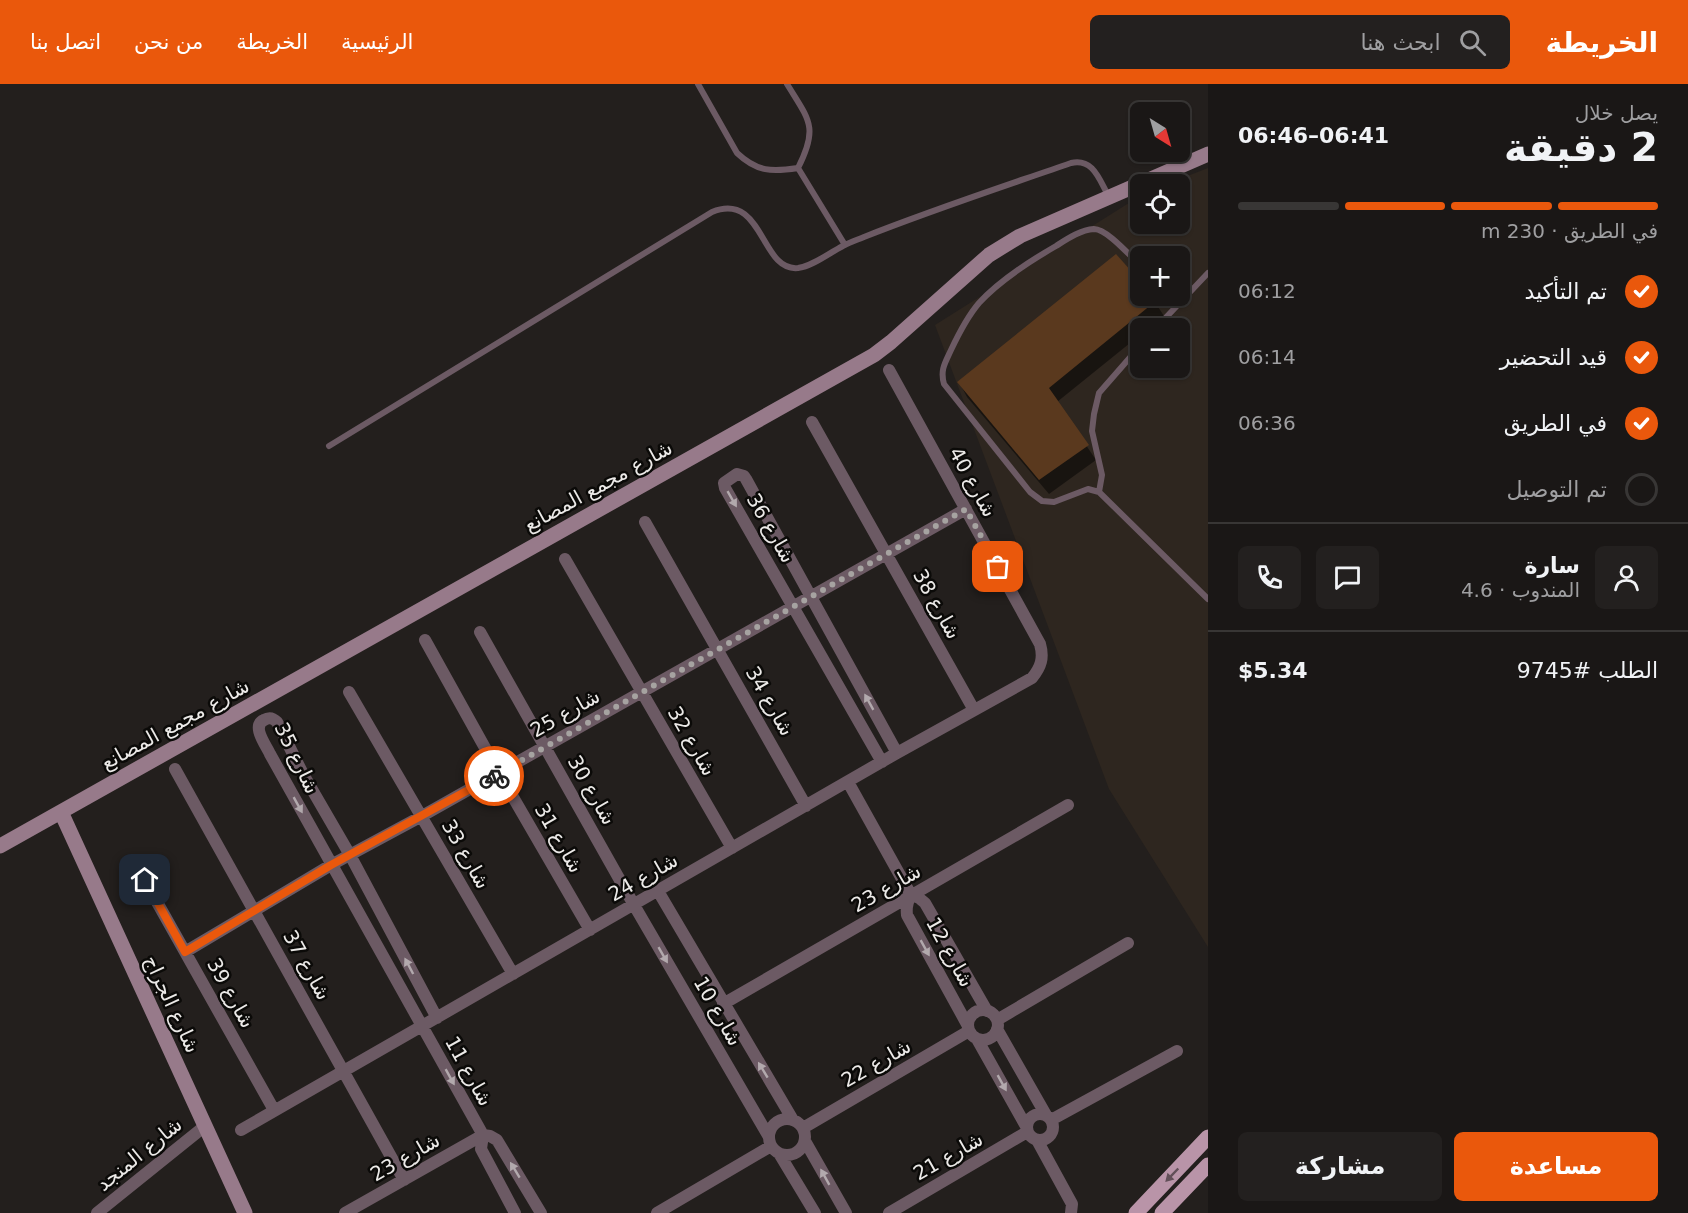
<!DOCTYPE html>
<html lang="ar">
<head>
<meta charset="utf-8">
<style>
  :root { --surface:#1a1716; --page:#23201f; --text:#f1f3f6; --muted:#9f9fa1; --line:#383635; --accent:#ea580c }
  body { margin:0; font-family:"DejaVu Sans",Vazirmatn,sans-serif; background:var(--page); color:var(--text); direction:rtl; height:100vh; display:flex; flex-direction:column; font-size:22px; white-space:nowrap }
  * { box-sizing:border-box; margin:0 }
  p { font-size:20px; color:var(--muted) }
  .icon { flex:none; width:33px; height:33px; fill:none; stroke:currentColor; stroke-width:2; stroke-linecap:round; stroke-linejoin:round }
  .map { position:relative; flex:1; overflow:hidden; direction:ltr }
  .side { display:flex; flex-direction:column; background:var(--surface); width:480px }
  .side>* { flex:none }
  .needle { width:39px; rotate:143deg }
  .tools { position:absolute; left:1130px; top:18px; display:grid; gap:12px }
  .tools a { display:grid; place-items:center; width:60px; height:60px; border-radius:9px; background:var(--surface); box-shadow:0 2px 4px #0004,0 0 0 2px var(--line); font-size:30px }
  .pin { position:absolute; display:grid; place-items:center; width:51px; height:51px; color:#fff; margin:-26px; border-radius:12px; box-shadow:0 3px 9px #0006 }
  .courier { position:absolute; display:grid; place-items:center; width:60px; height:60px; margin:-30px; border:4px solid #ea580c; border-radius:50%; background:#fff; color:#222; box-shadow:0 2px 8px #0007 }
  .head em { font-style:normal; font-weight:700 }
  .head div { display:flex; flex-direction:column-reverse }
  .head { display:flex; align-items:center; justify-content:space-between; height:102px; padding:0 30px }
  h1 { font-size:39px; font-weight:700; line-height:45px }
  .bar { display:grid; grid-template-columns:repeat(4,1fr); gap:9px 6px; align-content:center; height:72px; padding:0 30px }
  .bar i { height:8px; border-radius:4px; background:var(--line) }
  .bar .active { background:var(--accent) }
  .bar p { grid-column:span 4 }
  .line { display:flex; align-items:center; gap:15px; padding:0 30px; border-top:2px solid var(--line) }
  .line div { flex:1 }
  .round { display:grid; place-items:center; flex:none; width:63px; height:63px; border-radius:9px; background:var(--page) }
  ol { padding:0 30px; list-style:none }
  li { display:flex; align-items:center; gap:18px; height:66px }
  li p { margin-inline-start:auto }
  li .icon { padding:6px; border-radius:50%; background:var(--accent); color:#fff; stroke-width:4 }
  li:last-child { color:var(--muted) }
  li i { width:33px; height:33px; border:3px solid var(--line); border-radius:50% }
  .button { display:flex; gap:12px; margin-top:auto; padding:12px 30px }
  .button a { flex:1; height:69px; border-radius:9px; background:var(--accent); color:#fff; font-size:24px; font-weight:700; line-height:69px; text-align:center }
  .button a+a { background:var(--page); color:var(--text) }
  header { display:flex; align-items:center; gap:36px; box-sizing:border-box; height:84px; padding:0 30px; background:var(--accent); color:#fff }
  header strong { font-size:28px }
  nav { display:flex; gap:33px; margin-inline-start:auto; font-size:21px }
  .search { width:420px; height:54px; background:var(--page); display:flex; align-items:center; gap:15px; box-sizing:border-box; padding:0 21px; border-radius:9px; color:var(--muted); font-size:22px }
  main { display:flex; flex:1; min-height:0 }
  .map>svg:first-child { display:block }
</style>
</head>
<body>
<header>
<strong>الخريطة</strong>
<div class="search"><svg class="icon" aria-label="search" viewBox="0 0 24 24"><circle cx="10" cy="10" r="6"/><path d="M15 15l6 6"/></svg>ابحث هنا</div>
<nav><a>الرئيسية</a><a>الخريطة</a><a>من نحن</a><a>اتصل بنا</a></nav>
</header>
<main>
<section class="side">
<div class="head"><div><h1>2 دقيقة</h1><p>يصل خلال</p></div><em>06:41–06:46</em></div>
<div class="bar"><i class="active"></i><i class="active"></i><i class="active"></i><i></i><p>في الطريق · 230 m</p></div>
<ol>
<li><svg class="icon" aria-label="check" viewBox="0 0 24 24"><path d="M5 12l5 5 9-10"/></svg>تم التأكيد<p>06:12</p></li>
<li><svg class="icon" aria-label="check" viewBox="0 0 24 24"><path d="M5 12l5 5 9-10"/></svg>قيد التحضير<p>06:14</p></li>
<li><svg class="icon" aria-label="check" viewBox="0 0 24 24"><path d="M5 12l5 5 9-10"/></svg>في الطريق<p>06:36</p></li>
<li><i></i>تم التوصيل</li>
</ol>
<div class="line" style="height:108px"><a class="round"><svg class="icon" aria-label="person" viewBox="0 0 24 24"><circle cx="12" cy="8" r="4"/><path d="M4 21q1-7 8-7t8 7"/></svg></a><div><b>سارة</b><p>المندوب · 4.6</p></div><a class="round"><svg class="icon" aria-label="chat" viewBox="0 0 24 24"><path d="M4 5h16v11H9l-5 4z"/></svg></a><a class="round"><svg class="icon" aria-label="phone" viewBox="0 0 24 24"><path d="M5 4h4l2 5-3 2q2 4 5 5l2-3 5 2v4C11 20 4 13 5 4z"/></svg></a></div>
<div class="line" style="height:78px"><div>الطلب #9745</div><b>$5.34</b></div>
<div class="button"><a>مساعدة</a><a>مشاركة</a></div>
</section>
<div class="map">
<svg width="1208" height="1129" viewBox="0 0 1208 1129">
  <rect width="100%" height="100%" fill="#231f1d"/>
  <!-- built -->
  <path fill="#2e261f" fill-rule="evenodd" d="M1208 84V863L1109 705 935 241 1140 112V140H1179V100H1167ZM1140 172H1179V212H1140ZM1140 244H1179V284H1140Z"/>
  <!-- shadow -->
  <path fill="#0007" d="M1140 199V212H1151L1164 232 1148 244H1140V251L1057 318 1096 376 1049 410 967 313 959 298Z"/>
  <!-- building -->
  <path fill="#5a391e" d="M1116 170 1140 197V212H1153L1157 216 1049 304 1089 361 1039 396 957 298Z"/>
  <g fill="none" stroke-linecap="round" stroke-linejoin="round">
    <!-- lane -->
    <path stroke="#6c5a64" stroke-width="6" d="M698 0 737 69C757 88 772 88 798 84
      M787 0C809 36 819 43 798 84L845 161
      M1140 181C1130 172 1107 145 1094 145 1080 146 1067 155 1056 162 1030 177 1000 196 979 219 967 233 959 249 951 266 945 279 940 286 944 300L1030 408 1042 417 1054 418 1088 405 1099 408 1208 515
      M1156 244 1208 189
      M329 362 712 128C764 107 760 188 798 184 813 182 829 169 843 162 850 158 857 156 864 153 932 126 1002 103 1071 79 1093 74 1099 95 1108 111
      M1099 408 1102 391 1092 347 1094 330 1099 309 1140 262"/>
    <!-- street -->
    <path stroke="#6c5a64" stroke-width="12" d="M812 338 974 626
      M645 438 806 722
      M565 475 732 764
      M480 548 634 821 769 1053
      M425 556 499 689 590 846
      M349 608 513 890
      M882 678 725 404 724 399 737 390 744 392 746 395 897 669
      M175 685 404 1096
      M848 698 911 811 919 814 925 819 987 927
      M135 779 274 1026
      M658 807 793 1036
      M911 811C907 818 906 823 907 831L968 942
      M185 868 331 781 422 732 966 425
      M723 920 1068 721
      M968 941a15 15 0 1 1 30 0a15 15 0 1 1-30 0Z
      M437 934 350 771 303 690 277 638C273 634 269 633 264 636 251 642 266 661 270 670L483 1051 481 1065 515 1129
      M997 936 1128 859
      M997 945 1046 1031
      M977 955 1027 1044
      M1027 1043a13 13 0 1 1 26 0a13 13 0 1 1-26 0Z
      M769 1053a18 18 0 1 1 36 0a18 18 0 1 1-36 0Z
      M1051 1036 1177 967
      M803 1044 969 947
      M241 1046 897 669 1032 594C1041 583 1044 574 1040 560L889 286
      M483 1051 490 1052 497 1056 541 1129
      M1037 1056 1072 1120 1071 1129
      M805 1057 846 1129
      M780 1071 815 1129
      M97 1129 205 1042
      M345 1129 483 1051
      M657 1129 771 1062
      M889 1129 1027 1048"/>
    <!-- secondary -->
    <path stroke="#977a8a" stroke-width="15" d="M61 728 245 1129
      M0 762 874 271 891 258 989 171 1020 152 1208 70"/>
    <!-- primary -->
    <path stroke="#b994a8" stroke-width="15" d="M1136 1129 1208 1053
      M1162 1129 1208 1081"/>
  </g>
  <!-- one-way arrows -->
  <defs><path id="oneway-solid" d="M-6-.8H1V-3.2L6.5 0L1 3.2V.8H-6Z" transform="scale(1.5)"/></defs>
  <g fill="#b2a9ad">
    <use href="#oneway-solid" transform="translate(732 415) rotate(60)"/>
    <use href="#oneway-solid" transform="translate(869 618) rotate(-119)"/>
    <use href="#oneway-solid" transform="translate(298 721) rotate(61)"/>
    <use href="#oneway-solid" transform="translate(925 864) rotate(61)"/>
    <use href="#oneway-solid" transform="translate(663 871) rotate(60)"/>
    <use href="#oneway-solid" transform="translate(409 882) rotate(-118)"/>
    <use href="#oneway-solid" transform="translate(763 986) rotate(-121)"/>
    <use href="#oneway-solid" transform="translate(450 993) rotate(61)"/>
    <use href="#oneway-solid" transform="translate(1002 999) rotate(61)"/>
    <use href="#oneway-solid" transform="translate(515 1086) rotate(-121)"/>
    <use href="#oneway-solid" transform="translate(825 1093) rotate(-119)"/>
  </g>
  <use fill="#624f58" href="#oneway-solid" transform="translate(1172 1091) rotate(134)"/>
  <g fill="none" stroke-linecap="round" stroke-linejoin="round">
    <!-- done -->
    <path stroke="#a6a3a1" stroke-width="6" stroke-dasharray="0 10.8" d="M494 692 966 425 998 483"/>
    <!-- route -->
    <path stroke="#ea580c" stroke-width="8" d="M145 796 185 868 331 781 494 692"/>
  </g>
  <g text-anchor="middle" stroke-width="5" stroke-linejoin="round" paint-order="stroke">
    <!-- street labels -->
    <g font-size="20" fill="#eceae8" stroke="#0b0a08">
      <text transform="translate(973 398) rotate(61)" y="7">شارع 40</text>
      <text transform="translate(598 402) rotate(-29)" y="7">شارع مجمع المصانع</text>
      <text transform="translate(771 444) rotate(60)" y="7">شارع 36</text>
      <text transform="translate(937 520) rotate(61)" y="7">شارع 38</text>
      <text transform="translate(770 617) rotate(60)" y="7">شارع 34</text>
      <text transform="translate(565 629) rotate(-30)" y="7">شارع 25</text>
      <text transform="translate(175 640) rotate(-29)" y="7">شارع مجمع المصانع</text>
      <text transform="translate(692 657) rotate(60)" y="7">شارع 32</text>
      <text transform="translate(297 674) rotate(64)" y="7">شارع 35</text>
      <text transform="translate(592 706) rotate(60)" y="7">شارع 30</text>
      <text transform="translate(559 754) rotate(60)" y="7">شارع 31</text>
      <text transform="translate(466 770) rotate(60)" y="7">شارع 33</text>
      <text transform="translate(643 793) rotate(-30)" y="7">شارع 24</text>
      <text transform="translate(886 804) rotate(-30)" y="7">شارع 23</text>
      <text transform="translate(950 868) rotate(61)" y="7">شارع 12</text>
      <text transform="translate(307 881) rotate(61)" y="7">شارع 37</text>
      <text transform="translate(231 909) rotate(61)" y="7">شارع 39</text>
      <text transform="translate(172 920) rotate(65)" y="7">شارع الجراج</text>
      <text transform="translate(718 927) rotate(60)" y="7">شارع 10</text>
      <text transform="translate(876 979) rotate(-30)" y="7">شارع 22</text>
      <text transform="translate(469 987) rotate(61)" y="7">شارع 11</text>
      <text transform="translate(139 1070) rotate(-39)" y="7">شارع المنجد</text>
      <text transform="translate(948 1072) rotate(-30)" y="7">شارع 21</text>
      <text transform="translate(405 1073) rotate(-30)" y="7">شارع 23</text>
    </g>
  </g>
</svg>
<div class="tools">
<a><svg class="needle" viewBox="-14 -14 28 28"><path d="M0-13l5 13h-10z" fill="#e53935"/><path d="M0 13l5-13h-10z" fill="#9f9fa1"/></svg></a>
<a><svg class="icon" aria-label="locate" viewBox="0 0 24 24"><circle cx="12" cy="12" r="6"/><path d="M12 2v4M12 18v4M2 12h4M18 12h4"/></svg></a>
<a>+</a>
<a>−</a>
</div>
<div class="pin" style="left:998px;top:483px;background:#ea580c"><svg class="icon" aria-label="bag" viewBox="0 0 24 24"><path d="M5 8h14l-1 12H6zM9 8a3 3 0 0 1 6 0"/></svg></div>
<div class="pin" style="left:145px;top:796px;background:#1f2937"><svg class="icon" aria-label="home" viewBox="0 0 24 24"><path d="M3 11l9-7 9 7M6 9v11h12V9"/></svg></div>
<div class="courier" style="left:494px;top:692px"><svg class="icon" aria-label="bike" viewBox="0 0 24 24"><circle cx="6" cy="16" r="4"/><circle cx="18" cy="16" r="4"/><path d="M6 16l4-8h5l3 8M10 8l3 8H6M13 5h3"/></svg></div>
</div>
</main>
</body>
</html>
